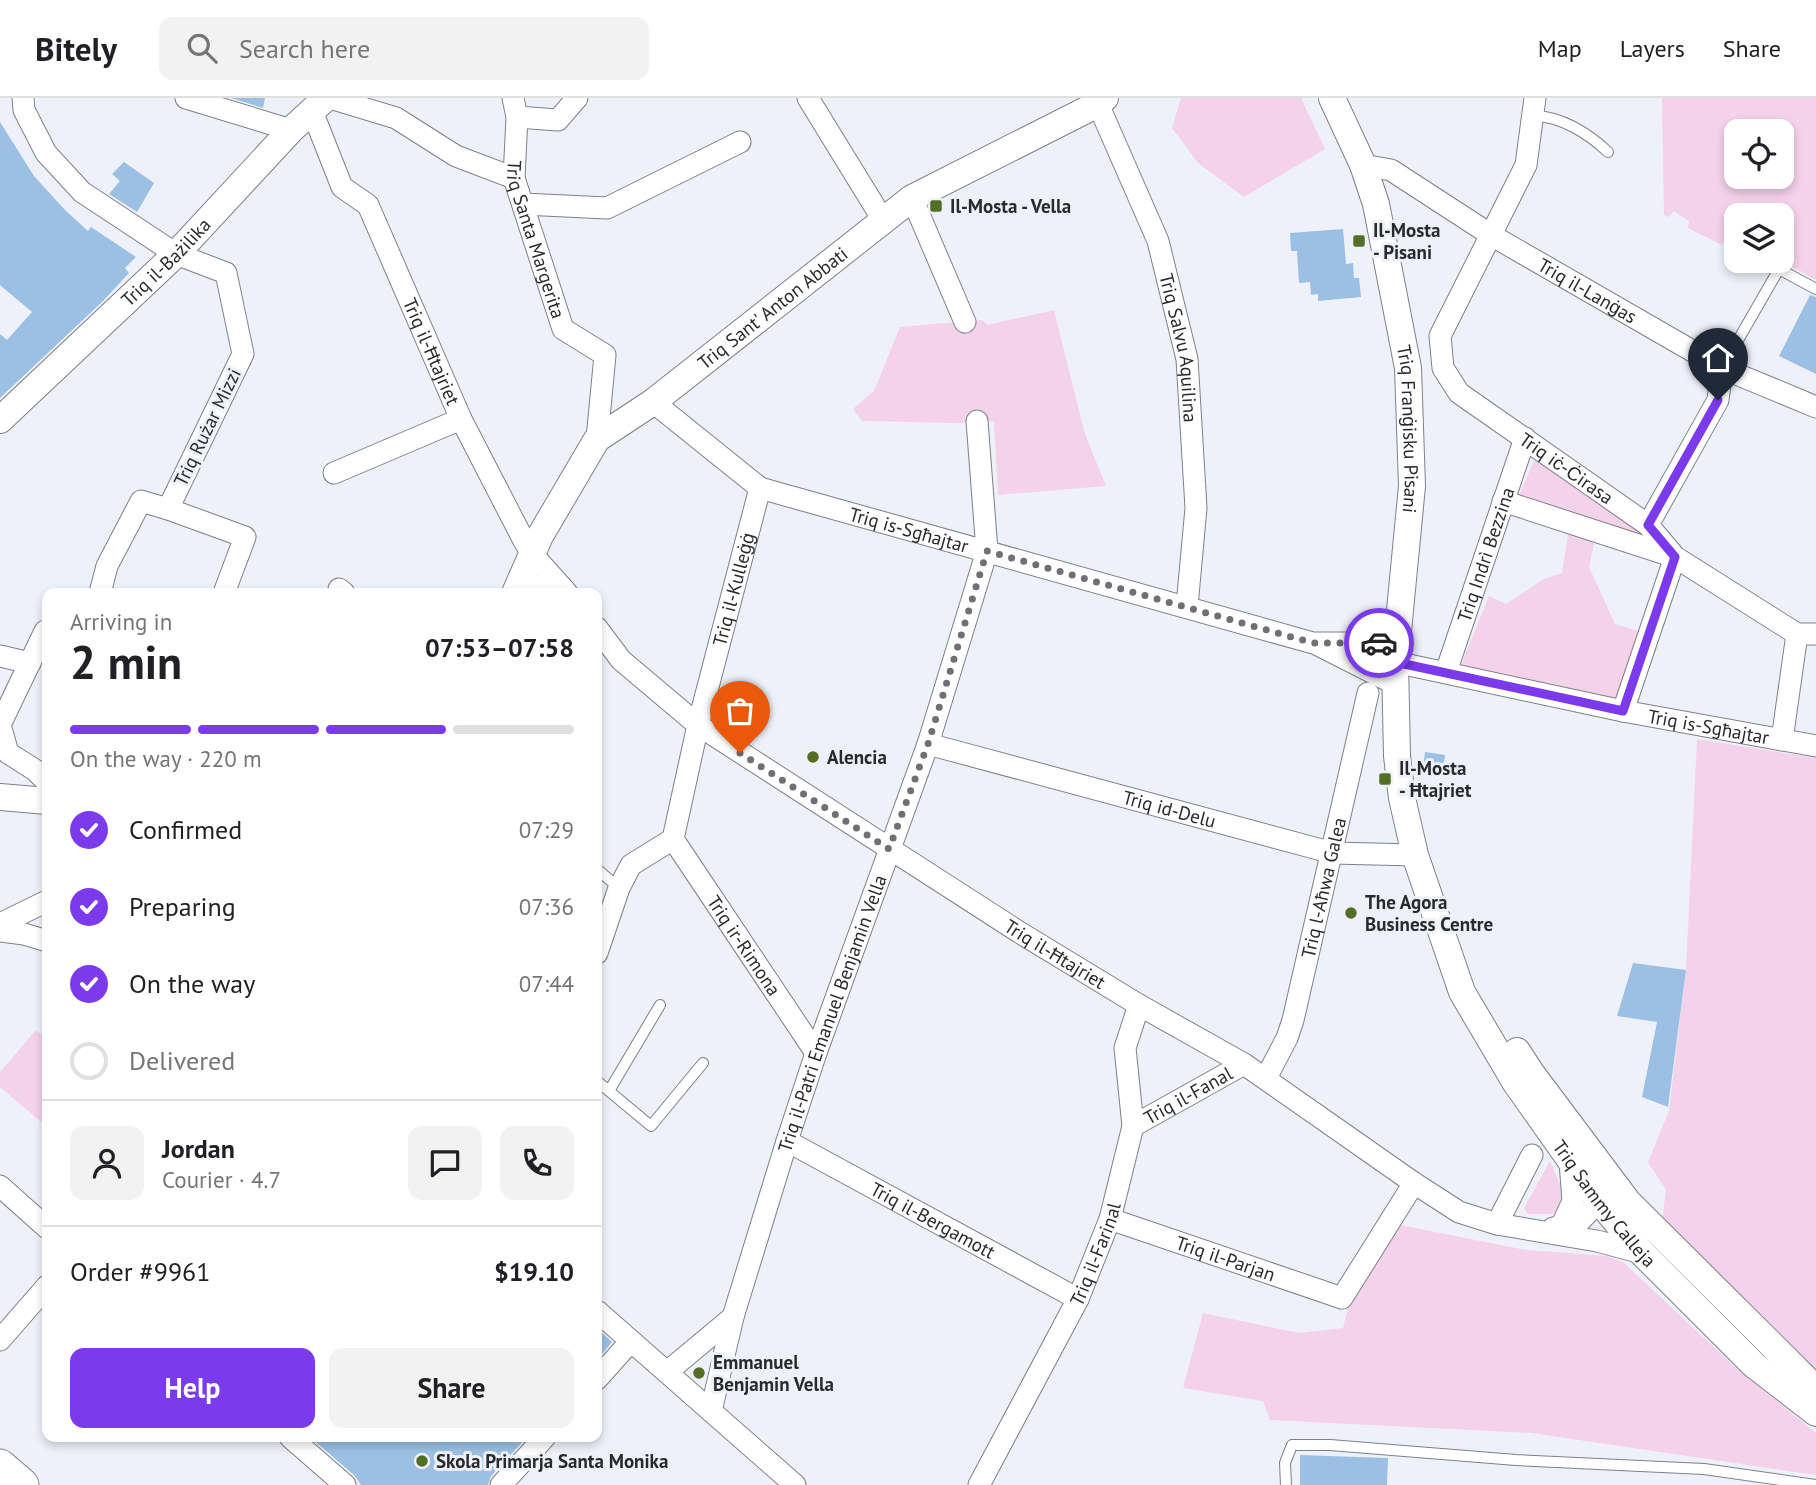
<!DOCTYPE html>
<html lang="en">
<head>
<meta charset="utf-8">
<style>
  :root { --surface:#fff; --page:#f2f2f2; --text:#202124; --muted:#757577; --line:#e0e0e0; --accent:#7c3aed }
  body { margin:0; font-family:"PT Sans",sans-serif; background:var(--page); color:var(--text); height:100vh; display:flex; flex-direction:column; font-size:26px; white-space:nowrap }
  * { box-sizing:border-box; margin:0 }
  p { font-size:23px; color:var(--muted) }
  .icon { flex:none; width:38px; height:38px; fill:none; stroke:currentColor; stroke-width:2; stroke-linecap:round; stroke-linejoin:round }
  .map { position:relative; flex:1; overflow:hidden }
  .drawer { position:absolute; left:42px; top:490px; width:560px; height:854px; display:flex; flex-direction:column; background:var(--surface); border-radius:14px; box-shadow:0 4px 10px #0003 }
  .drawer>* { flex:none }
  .fabs { position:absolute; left:1724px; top:21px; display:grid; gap:14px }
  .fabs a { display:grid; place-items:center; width:70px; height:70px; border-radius:14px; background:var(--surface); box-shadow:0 4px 10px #0003; font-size:35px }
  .pin { position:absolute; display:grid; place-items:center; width:60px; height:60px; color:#fff; margin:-72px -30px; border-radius:50% 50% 50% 0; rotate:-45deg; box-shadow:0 0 7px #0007 }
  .pin .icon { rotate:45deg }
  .courier { position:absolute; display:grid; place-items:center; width:70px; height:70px; margin:-35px; border:5px solid #7c3aed; border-radius:50%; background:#fff; color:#222; box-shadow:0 2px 9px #0007 }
  .head em { font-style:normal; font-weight:600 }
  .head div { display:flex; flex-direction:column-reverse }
  .head { display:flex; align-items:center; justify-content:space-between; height:119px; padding:0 28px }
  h1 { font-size:46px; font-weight:600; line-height:52px }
  .bar { display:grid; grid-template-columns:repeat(4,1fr); gap:10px 7px; align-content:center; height:84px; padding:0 28px }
  .bar i { height:9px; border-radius:5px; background:var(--line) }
  .bar .current { background:var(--accent) }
  .bar p { grid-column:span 4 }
  .line { display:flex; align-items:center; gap:18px; padding:0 28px; border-top:2px solid var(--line) }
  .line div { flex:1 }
  .round { display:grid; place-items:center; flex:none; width:74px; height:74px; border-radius:14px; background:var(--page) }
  ol { padding:0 28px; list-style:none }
  li { display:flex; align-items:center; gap:21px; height:77px }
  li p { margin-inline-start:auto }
  li .icon { padding:7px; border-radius:50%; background:var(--accent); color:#fff; stroke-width:4 }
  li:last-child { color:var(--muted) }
  li i { width:38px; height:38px; border:4px solid var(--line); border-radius:50% }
  .button { display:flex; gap:14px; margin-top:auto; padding:14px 28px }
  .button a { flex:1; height:80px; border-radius:14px; background:var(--accent); color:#fff; font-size:28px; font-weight:600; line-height:80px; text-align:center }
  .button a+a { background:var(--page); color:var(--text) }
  header { display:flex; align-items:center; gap:42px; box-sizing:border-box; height:98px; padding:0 35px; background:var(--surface); border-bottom:2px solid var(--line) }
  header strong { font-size:33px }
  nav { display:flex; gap:38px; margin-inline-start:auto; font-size:24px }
  .search { width:490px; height:63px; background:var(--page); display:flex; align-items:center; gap:18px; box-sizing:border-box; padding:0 24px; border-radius:14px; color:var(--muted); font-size:26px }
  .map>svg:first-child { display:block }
</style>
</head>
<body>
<header>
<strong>Bitely</strong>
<div class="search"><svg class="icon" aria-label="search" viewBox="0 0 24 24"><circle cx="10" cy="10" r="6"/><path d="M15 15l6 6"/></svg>Search here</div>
<nav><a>Map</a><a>Layers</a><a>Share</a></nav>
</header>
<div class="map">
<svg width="1816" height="1387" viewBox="0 0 1816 1387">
  <rect width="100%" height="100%" fill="#eff1fa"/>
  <!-- green -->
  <path fill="#f3d2ea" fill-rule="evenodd" d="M1181 0H1301L1325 51 1244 99 1198 65 1172 30Z
    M1662 0H1816V182L1782 163V117H1736V137L1729 134 1722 147 1688 130 1689 123 1674 113 1669 119 1664 117ZM1736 33H1782V79H1736Z
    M1054 212 1085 336 1106 388 998 397 994 323 958 325 862 323 853 311 874 293 900 229 982 222 987 227Z
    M1536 358 1641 436 1518 400Z
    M1569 431 1595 440 1589 469 1615 526 1638 533 1615 607 1459 572 1489 498 1506 506 1544 481 1562 475Z
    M1697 641 1816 660V1275L1662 1124 1666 1092 1648 1064 1669 1013 1686 872Z
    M36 932 47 942V1029L0 989V974Z
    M1550 1063 1566 1100 1553 1116H1528L1524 1110Z
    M1400 1127 1526 1152 1608 1158 1624 1165 1734 1268 1816 1335V1377L1532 1335 1270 1322 1263 1303 1183 1290 1203 1215 1299 1235 1343 1230 1348 1210Z"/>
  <!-- building -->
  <path fill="#9bc0e3" d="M231 0H265L263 10Z
    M0 24 34 78 65 112 88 133 91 129 136 159 125 170 129 175 103 203 0 300V236L7 242 32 214 0 187Z
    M124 64 154 85 137 114 109 96 120 83 112 76Z
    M1343 131 1346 166 1353 165 1354 180H1359L1361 199 1318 203V196L1311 197 1310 184 1299 185 1297 153H1291L1290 135Z
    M1810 197 1816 199V276L1779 258Z
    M1425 654 1445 657 1443 672 1423 670Z
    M1633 865 1686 872 1668 1009 1642 999 1657 924 1617 918Z
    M597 1230 612 1244 597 1262Z
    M310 1339H527L491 1378 488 1387H361L354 1377Z
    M1300 1357 1388 1360 1387 1387H1300Z"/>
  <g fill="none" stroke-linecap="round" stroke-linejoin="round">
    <!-- service casing -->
    <g stroke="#7e8088" stroke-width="12">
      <path id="service" d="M1532 18C1560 17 1589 36 1608 54
        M1722 270 1779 171 1816 191
        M597 771 619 790
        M597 983 651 1028 703 965
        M609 993 660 907
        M1286 1387 1285 1365 1292 1347H1330L1516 1362 1704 1371 1816 1387"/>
    </g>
    <!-- minor casing -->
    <g stroke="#7e8088" stroke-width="23">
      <g id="minor">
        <path d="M23 0 24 12 46 55 82 94 176 156 226 175 243 256 168 411 245 439 224 495"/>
        <path d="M186 0 291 32"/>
        <path d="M330 0 396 20 456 58 514 80"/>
        <path id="s1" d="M513 0 517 19 514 80 563 231 605 257 597 341"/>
        <path d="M808 0 883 122"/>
        <path id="s2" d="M1535 0 1526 67 1440 238 1443 270 1459 295 1648 427 1675 459 1797 536H1816"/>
        <path id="s3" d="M1098 6 1158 143 1187 261 1196 410 1187 508"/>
        <path id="s4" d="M312 13 342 89 368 107 461 321 523 441 532 456 567 495"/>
        <path d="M517 19 558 22 577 0"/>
        <path id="s5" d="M1363 67 1391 72 1491 137 1722 270 1816 309"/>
        <path d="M912 100 965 224"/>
        <path d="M523 106 607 110 740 44"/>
        <path id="s6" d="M653 304 760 390 1313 545H1397"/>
        <path d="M334 375 461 321"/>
        <path d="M1503 403 1675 459 1623 613"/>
        <path d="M1648 427 1718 302 1722 270"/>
        <path d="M520 486 564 492"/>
        <path d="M339 491 344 495"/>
        <path d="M100 495 107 468 141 403 168 411"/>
        <path id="s7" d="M597 530 621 562 698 627 1019 834 1139 907 1244 966 1414 1085 1459 1114 1497 1126 1597 1143 1642 1155"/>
        <path d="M45 533 0 627 8 655 35 672 47 684"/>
        <path d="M1318 547 1395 586"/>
        <path d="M0 558 30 565"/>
        <path id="s8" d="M1395 564 1623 613 1816 648"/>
        <path id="s9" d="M1446 574 1525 340"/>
        <path d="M1782 642 1797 536"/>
        <path id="s10" d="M928 646 1333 755 1415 757"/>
        <path id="s11" d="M673 741 816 955"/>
        <path d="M0 826 47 803"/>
        <path d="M0 833 24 836 47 843"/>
        <path id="s12" d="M597 855 619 790 631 767 673 741 698 627 760 390"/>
        <path id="s13" d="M1266 980 1287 940 1293 922 1368 595"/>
        <path id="s14" d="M1133 1028 1244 966"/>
        <path id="s15" d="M787 1043 1078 1201"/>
        <path d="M0 1088 47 1130"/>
        <path id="s16" d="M1110 1121 1342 1200 1414 1085"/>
        <path d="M1497 1126 1532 1057"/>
        <path d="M1561 1129 1573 1103 1570 1064"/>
        <path d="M1553 1130 1578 1125 1599 1103 1610 1095"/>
        <path d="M597 1213 795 1387"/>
        <path d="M0 1242 47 1188"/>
        <path d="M667 1274 733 1219"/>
        <path d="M597 1281 631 1243"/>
        <path id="s17" d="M711 1313 733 1219 787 1043 816 955 928 646 987 453 977 323"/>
        <path d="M290 1339 345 1387"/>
        <path d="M501 1387 545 1339"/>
        <path id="s18" d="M979 1387 1078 1201 1110 1121 1133 1028 1125 950 1139 907"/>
      </g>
    </g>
    <!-- tertiary casing -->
    <g stroke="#7e8088" stroke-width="28">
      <g id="tertiary">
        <path id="s19" d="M1332 0 1363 67 1376 106 1408 270 1412 388 1395 564 1397 658 1402 700 1415 757 1462 894 1515 984 1599 1103 1642 1155 1754 1267 1816 1315"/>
        <path id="s20" d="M0 322 176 156 291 32 326 0"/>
        <path id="s21" d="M515 495 540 438 597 341 653 304 912 100 1098 6 1105 0"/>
        <path d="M0 699 47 703"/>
        <path d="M1517 953 1532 976 1628 1104 1816 1291"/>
      </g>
    </g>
    <!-- primary casing -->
    <g stroke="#7e8088" stroke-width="35">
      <path id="primary" d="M0 1368 22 1387"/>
    </g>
    <!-- service -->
    <use href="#service" stroke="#fff" stroke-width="10"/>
    <!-- minor -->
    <use href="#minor" stroke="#fff" stroke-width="21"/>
    <!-- tertiary -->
    <use href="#tertiary" stroke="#fff" stroke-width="26"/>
    <!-- primary -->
    <use href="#primary" stroke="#fff" stroke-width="33"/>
  </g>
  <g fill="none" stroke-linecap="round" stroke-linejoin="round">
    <!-- done -->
    <path stroke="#6e7075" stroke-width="7" stroke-dasharray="0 12.6" d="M740 655 889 751 928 646 987 453 1313 545H1379"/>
    <!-- route -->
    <path stroke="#7c3aed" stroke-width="9" d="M1379 545H1396L1395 564 1623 613 1675 459 1648 427 1718 302"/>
  </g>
  <!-- markers -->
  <g fill="#516f25" stroke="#eff1fa" stroke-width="2.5">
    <rect x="929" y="101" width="14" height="14" rx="3.5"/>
    <rect x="1352" y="136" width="14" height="14" rx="3.5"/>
    <circle cx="813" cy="659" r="7"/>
    <rect x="1378" y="674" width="14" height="14" rx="3.5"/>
    <circle cx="1351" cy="815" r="7"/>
    <circle cx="699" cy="1275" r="7"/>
    <circle cx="422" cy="1363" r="7"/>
  </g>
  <g text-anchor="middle" stroke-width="6" stroke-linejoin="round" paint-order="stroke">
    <!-- poi labels -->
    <g font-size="19" font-weight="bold" fill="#292a2d" stroke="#eff1fa" text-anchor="start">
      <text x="950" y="115">Il-Mosta - Vella</text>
      <text x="1373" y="139">Il-Mosta<tspan x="1373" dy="22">- Pisani</tspan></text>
      <text x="827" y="666">Alencia</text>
      <text x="1399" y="677">Il-Mosta<tspan x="1399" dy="22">- Ħtajriet</tspan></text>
      <text x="1365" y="811">The Agora<tspan x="1365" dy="22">Business Centre</tspan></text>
      <text x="713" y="1271">Emmanuel<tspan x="713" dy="22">Benjamin Vella</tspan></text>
      <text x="436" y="1370">Skola Primarja Santa Monika</text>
    </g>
    <!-- street labels -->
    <g font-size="19" fill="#292a2d" stroke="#eff1fa">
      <text dy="7" stroke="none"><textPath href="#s1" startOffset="145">Triq Santa Margerita</textPath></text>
      <text dy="7" stroke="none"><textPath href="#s20" startOffset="229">Triq il-Bażilika</textPath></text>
      <text dy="7" stroke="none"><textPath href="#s5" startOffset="259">Triq il-Lanġas</textPath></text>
      <text dy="7" stroke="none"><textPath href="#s21" startOffset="394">Triq Sant' Anton Abbati</textPath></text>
      <text dy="7" stroke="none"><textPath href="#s3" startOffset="259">Triq Salvu Aquilina</textPath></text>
      <text dy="7" stroke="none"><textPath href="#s4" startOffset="273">Triq il-Ħtajriet</textPath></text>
      <text transform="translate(207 329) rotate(-64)" y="7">Triq Rużar Mizzi</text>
      <text dy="7" stroke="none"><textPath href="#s19" startOffset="343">Triq Franġisku Pisani</textPath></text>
      <text dy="7" stroke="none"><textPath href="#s2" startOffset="452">Triq iċ-Ċirasa</textPath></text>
      <text dy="7" stroke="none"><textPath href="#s6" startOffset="292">Triq is-Sgħajtar</textPath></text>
      <text dy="7" stroke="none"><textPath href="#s9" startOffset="124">Triq Indrì Bezzina</textPath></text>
      <text dy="7" stroke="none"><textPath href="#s12" startOffset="401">Triq il-Kulleġġ</textPath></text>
      <text dy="7" stroke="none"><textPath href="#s8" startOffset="320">Triq is-Sgħajtar</textPath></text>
      <text dy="7" stroke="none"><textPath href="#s10" startOffset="250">Triq id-Delu</textPath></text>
      <text dy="7" stroke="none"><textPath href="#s13" startOffset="200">Triq l-Aħwa Galea</textPath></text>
      <text dy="7" stroke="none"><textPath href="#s11" startOffset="128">Triq ir-Rimona</textPath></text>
      <text dy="7" stroke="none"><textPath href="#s7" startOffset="565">Triq il-Ħtajriet</textPath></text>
      <text dy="7" stroke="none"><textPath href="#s17" startOffset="416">Triq il-Patri Emanuel Benjamin Vella</textPath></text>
      <text dy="7" stroke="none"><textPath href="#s14" startOffset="63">Triq il-Fanal</textPath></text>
      <text dy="7" stroke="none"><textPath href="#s19" startOffset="1172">Triq Sammy Calleja</textPath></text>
      <text dy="7" stroke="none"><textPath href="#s15" startOffset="166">Triq il-Bergamott</textPath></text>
      <text dy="7" stroke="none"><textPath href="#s18" startOffset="259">Triq il-Farinal</textPath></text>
      <text dy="7" stroke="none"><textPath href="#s16" startOffset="122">Triq il-Parjan</textPath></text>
    </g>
  </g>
</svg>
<div class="fabs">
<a><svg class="icon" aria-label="locate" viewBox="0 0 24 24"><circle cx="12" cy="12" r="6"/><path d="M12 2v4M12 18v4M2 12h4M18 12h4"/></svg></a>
<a><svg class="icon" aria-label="layers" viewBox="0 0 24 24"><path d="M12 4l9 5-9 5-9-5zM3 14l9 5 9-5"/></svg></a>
</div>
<div class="pin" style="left:740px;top:655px;background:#ea580c"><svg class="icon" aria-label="bag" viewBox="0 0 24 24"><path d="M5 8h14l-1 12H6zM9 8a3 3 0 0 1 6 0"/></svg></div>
<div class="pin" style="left:1718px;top:302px;background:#1f2937"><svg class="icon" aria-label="home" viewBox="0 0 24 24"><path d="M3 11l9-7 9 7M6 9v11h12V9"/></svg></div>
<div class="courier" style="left:1379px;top:545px"><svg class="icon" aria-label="car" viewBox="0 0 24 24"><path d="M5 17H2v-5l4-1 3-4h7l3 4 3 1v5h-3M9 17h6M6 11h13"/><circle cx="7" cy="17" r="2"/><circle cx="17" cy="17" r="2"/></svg></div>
<section class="drawer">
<div class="head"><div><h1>2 min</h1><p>Arriving in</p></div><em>07:53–07:58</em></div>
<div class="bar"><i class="current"></i><i class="current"></i><i class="current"></i><i></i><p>On the way · 220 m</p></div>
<ol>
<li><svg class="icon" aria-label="check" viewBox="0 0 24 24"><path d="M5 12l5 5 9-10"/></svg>Confirmed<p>07:29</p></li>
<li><svg class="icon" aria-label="check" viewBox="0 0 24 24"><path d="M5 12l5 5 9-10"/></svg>Preparing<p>07:36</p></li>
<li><svg class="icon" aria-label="check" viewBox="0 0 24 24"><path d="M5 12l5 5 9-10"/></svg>On the way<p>07:44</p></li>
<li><i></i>Delivered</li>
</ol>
<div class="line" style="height:126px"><a class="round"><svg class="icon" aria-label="person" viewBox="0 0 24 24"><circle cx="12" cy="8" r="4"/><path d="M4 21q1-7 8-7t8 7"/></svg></a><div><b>Jordan</b><p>Courier · 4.7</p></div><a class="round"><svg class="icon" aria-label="chat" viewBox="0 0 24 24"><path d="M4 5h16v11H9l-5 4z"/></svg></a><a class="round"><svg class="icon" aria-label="phone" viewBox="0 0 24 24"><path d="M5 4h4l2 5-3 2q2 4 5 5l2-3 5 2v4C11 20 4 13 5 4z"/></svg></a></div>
<div class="line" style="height:91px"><div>Order #9961</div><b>$19.10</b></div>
<div class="button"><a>Help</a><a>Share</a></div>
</section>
</div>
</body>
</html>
